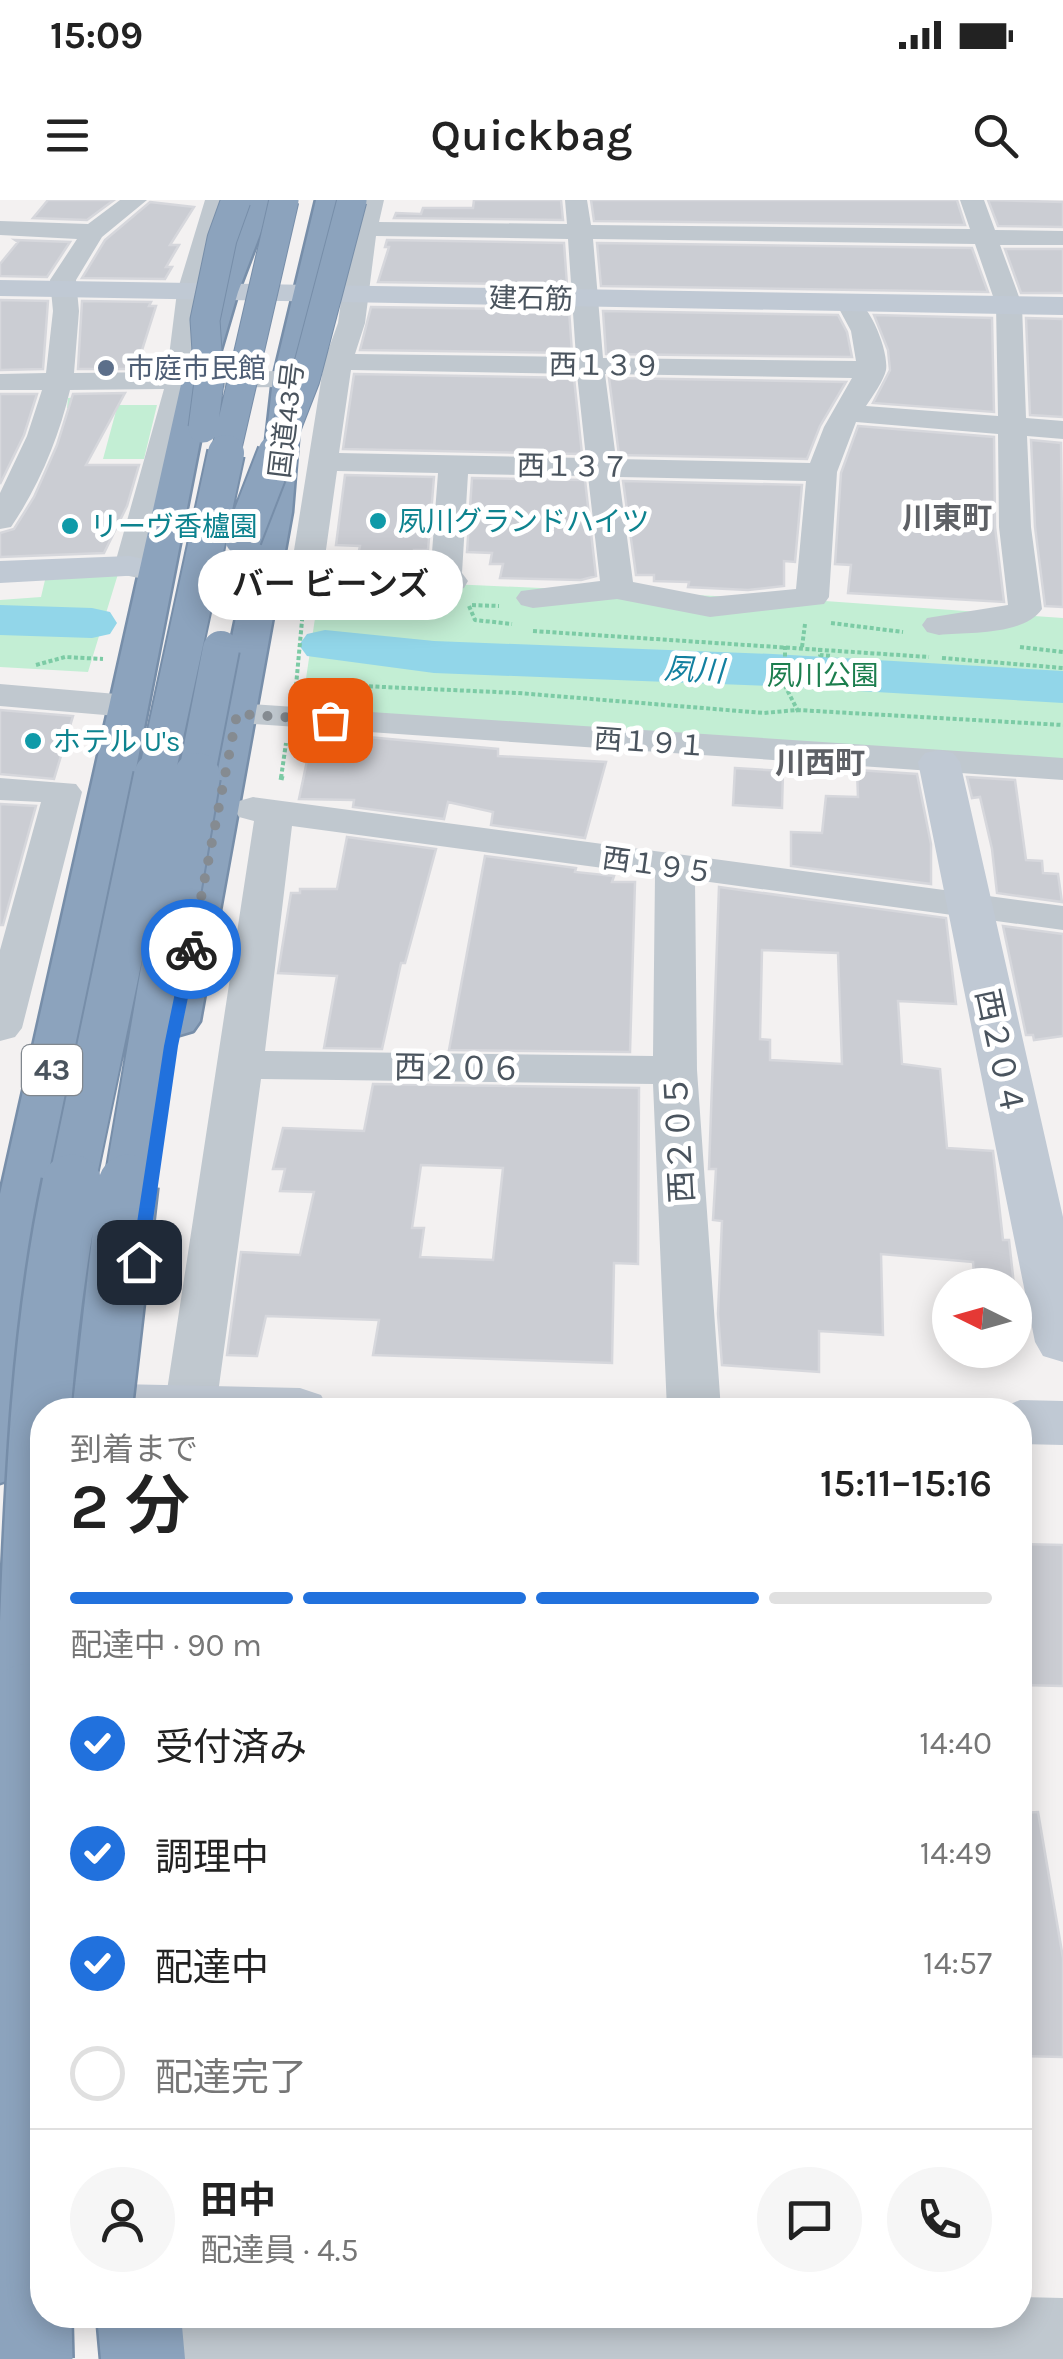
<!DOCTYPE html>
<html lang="ja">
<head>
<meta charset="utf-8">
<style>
  :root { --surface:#fff; --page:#f6f6f6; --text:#222; --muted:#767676; --line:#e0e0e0; --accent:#2171dd }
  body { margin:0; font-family:Karla,"Noto Sans JP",sans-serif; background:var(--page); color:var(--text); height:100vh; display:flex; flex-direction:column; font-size:38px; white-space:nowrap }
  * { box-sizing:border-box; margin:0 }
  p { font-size:32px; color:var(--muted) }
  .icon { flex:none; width:55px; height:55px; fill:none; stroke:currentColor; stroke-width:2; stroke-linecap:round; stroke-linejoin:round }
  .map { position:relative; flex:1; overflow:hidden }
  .panel { position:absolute; left:30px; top:1198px; width:1002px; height:930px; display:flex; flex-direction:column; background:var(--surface); border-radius:40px; box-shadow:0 5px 25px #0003 }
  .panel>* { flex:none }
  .needle { width:65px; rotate:275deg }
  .buttons { position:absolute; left:932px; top:1068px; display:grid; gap:20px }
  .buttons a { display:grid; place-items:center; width:100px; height:100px; border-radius:50%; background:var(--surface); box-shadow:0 5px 25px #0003; font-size:50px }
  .pin { position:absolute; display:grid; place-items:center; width:85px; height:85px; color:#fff; margin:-42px; border-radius:20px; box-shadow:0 5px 15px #0006 }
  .courier { position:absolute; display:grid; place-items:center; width:100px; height:100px; margin:-50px; border:8px solid #2171dd; border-radius:50%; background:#fff; color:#222; box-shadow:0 2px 12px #0007 }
  .bubble { position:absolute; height:70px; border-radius:35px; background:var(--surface); box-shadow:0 5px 25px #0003; font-size:32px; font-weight:600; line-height:70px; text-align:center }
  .summary em { font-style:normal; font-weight:600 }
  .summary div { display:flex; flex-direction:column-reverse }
  .summary { display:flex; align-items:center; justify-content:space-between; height:170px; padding:0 40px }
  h1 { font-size:65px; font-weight:600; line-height:75px }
  .bar { display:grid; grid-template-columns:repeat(4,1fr); gap:15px 10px; align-content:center; height:120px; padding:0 40px }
  .bar i { height:12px; border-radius:8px; background:var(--line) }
  .bar .active { background:var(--accent) }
  .bar p { grid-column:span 4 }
  .line { display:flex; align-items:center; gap:25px; padding:0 40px; border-top:2px solid var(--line) }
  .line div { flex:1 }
  .round { display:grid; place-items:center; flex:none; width:105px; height:105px; border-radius:52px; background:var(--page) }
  ol { padding:0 40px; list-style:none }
  li { display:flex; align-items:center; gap:30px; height:110px }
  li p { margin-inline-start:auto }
  li .icon { padding:10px; border-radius:50%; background:var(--accent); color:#fff; stroke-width:4 }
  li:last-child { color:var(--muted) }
  li i { width:55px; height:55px; border:5px solid var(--line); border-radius:50% }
  .status { display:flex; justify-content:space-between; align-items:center; height:70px; padding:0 50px; background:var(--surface); direction:ltr }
  .status svg { height:28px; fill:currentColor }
  header { display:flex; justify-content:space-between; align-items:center; height:130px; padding:0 40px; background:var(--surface); font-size:45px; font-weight:600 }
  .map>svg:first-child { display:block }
</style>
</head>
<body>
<div class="status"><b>15:09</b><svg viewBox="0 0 49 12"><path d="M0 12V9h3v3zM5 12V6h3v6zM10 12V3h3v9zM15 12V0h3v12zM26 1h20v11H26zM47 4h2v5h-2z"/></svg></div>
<header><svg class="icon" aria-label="menu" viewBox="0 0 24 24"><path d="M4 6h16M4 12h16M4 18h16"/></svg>Quickbag<svg class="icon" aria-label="search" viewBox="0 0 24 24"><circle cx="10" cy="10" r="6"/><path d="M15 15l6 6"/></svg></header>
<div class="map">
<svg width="1063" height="2159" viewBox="0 0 1063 2159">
  <rect width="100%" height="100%" fill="#f3f1f1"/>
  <!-- green -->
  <path fill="#c3eed4" d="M82 197 117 205H157L144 259H103L116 211 67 208 68 198Z
    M118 374 88 472 0 467V400L41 397 45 380Z
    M321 378 825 401 1063 418V562L301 512Z"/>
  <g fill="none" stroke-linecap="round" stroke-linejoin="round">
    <!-- river -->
    <path fill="#92d6e9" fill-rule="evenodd" d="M0 405 92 408 110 412 117 423 110 434 92 438 0 435Z
      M325 430 434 441 773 454 1063 471V503L773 486 434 473 307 456 299 445 307 434Z"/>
  </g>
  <!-- building -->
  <path fill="#cbcdd3" stroke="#d6d7dc" stroke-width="2.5" fill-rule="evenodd" d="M48 0H114L87 20 33 18Z
    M474 0H561L563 20 394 18 396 13 421 14 423 8H473Z
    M591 0H957L965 25 594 21Z
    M988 0 1063 2V27L998 26Z
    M150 2 194 7 170 45H179L166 67H172L165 79 82 78 105 40Z
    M15 40 70 42 47 77 0 76V64L18 42Z
    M387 40 564 43 567 85 378 82 389 47H385Z
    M597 43 972 48 988 92 601 86Z
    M1005 49H1063V93H1021Z
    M0 100 48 101 43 169 0 170Z
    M82 101 151 102 149 106H156L136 169H78Z
    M371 107 569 110 572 153 360 150Z
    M603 111 838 115 847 132 852 157 606 154Z
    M874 115 992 118 994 212 873 203 890 170 888 150Z
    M1026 118 1063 119V217L1030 215Z
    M354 174 574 178 582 254 343 249Z
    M609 178 846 182 820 226 807 259 619 255Z
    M125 193 86 265H139L127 306 104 353 0 357V333L14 329 34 297 57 245 73 194Z
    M0 194H37L24 235 0 284Z
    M858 226 994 237 995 327 1004 402 848 393 851 365 835 364 841 273Z
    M1031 240 1061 243 1063 407 1045 406 1035 327Z
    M345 275 434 277 428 350H414L413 365 356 364 360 346 336 345Z
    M472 278 585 280 596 376 581 380 500 378 503 364H490L492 353 467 352Z
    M623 281 802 285 795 362 784 361V386L748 390 688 387 689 382 654 381V375H636Z
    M0 510 73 516 54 579 0 574Z
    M313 532 498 549V556L606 562 585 638 491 625 493 612 448 602 444 619 353 607 354 600 299 599Z
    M735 568 783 571 782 608 733 605Z
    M857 570 917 574 931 644V684L791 666V632L822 633 826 596 858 597Z
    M967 577 1015 580 1026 660 1042 661 1043 673 1058 674 1062 702 997 693 992 649 980 597 972 598Z
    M0 604 36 606 3 725H0Z
    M347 637 436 649 405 763H401L382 849 324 848 337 776 278 773 291 693H300V689H337Z
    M485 656 576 668 575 672 614 676 612 682H635L630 852 449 850Z
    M719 687 946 718 956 804 898 801 902 864 940 869 947 948 993 951 1003 1040H1009L1014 1085H975L973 1062 881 1054 883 1135 819 1131V1172L722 1165 718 1114 722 1021 713 1020 716 969H709ZM762 750 838 753 842 864 770 860V840L760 839Z
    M1003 726 1063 734V836L1034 840 1033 835H1026Z
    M373 884 639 888 638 1064 614 1063 612 1163 373 1155 379 1120 266 1116 257 1156 227 1155 241 1052 300 1055 314 992 280 991 285 969H273L283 928 364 931ZM421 965 503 968 493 1060 420 1057 424 1028H412Z
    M1020 1344 1063 1345V1486L1020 1485Z
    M1038 1612 1063 1758V1857L1020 1856V1613Z"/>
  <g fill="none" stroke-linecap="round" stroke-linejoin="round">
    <!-- street-tunnel -->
    <path stroke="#c9cacc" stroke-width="34" stroke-dasharray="34 16" stroke-linecap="butt" d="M139 368 299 371"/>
    <!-- highway casing -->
    <g stroke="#778ea9" stroke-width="5">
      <path id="highway" d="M247 0H273L238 92 212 180 39 1065 45 1066 54 1080 30 1260 21 1276 0 1283V994L182 180 210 92Z
        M316 0H342L303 179 292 312 200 821 193 831 176 836 159 831 152 821 258 312 273 179Z
        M97 2115H181L185 2159H101Z"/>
    </g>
    <!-- path-far1 -->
    <path stroke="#7ccba5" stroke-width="4" stroke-dasharray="4 2.5" stroke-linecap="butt" d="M472 405 499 406
      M469 406 475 420 512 424
      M831 423 903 432
      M533 431 929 457
      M785 446V486L799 513
      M802 447 805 424
      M1020 447 1063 452
      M820 448V455L832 456
      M942 458 1063 468
      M36 465 65 457 103 459
      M317 484 518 493 764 513 797 510 1063 525
      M296 486 304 399
      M281 578 286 543"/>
    <!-- path -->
    <path stroke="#7ccba5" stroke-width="5" stroke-dasharray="6 4" stroke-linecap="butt" d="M281 580 282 576"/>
    <!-- street -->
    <path fill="#c0c8cf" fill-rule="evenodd" d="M120 0H147L102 37 76 80 79 111 74 173 167 172 177 92 205 0H229L203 92 195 172 288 171 302 179 288 187 192 188 148 360 155 368 150 375 139 378 119 374 114 367 164 189 70 190C59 237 39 286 11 327L0 329V293L27 236 42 190H0V174L46 173 53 111 50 80 77 39 0 35V21L88 24Z
      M360 0H384L379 22 567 24 565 0H587L591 25 970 29 960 0H984L995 30 1063 31V45H1000L1022 105 1026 218 1063 221V239L1027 236 1031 327 1042 409C1023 436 968 432 939 435L927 432 922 425 927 418 1008 405 999 327 998 234 856 222 837 272 829 397 824 404 710 417 617 399 533 408 521 405 516 398 521 391 600 381 588 276 468 274 462 373 468 381 464 388 452 391 438 387 434 394 422 397 287 378 283 371 292 363 324 162 338 123 351 29ZM376 36 568 39 576 157 355 154 365 123ZM593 39 975 44 996 105 998 216 866 206C872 197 884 180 886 170 889 151 869 100 849 95L836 103 851 131 856 161 603 158ZM351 170 577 174 586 258 339 253ZM605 174 852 178 824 227 810 263 616 259ZM337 271 438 273 430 379 324 364ZM619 277 806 281 796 389 710 397 633 382Z
      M0 484 128 495 141 498 146 506 141 514 128 517 0 506Z
      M237 503 1063 558V580L224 522 219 514 224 506Z
      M0 578 76 584 82 592 22 828 15 837 0 841V750L41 602 0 600Z
      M253 597 1063 706V730L695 680 697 870 721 1210H667L653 884 261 879 216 1208 164 1210 254 621 239 617 234 609 239 601ZM292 626 655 675 653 856 265 851Z
      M1020 2097 1063 2098V2159H139L112 2148 101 2121 104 2115H1020Z"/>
    <!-- secondary -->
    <path fill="#c0c9d4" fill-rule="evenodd" d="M0 80 1063 97V115L0 96Z
      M130 356 143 359 148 367 143 375 0 383V361Z
      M939 550 953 553 960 562 1063 1017V1162L1043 1156 1035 1142 918 562 925 553Z
      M118 1184 300 1188 321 1195 329 1210H91L89 1206 97 1191Z
      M1020 1200 1063 1201V1245L1020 1244V1210H997Z"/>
    <!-- highway -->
    <use href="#highway" fill="#8ca3bd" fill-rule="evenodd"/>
    <!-- highway-bridge-far4 casing -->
    <g stroke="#778ea9" stroke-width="31" stroke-linecap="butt">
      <path id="highway-bridge-far4" d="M203 228 209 182 205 120 222 39 236 0
        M225 256 284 0
        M275 256 305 179 352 0"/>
    </g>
    <!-- highway-bridge-far3 casing -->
    <g stroke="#778ea9" stroke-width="40" stroke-linecap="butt">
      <path id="highway-bridge-far3" d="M243 338 276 253
        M156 578 226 253
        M196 578 221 449"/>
    </g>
    <!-- highway-bridge-far2 casing -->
    <g stroke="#778ea9" stroke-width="50" stroke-linecap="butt">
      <path id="highway-bridge-far2" d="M71 987 157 576
        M127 987 197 576"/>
    </g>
    <!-- highway-bridge-far1 casing -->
    <g stroke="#778ea9" stroke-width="64" stroke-linecap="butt">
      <path id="highway-bridge-far1" d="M102 1210 128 984
        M26 1505C34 1330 36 1156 72 984"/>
    </g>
    <!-- highway-bridge casing -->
    <g stroke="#778ea9" stroke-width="80" stroke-linecap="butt">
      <path id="highway-bridge" d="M26 1502 21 1624 35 2159"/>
    </g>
    <!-- highway-bridge-far4 -->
    <use href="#highway-bridge-far4" stroke="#8ca3bd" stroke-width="29"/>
    <!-- highway-bridge-far3 -->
    <use href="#highway-bridge-far3" stroke="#8ca3bd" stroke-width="36"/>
    <!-- highway-bridge-far2 -->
    <use href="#highway-bridge-far2" stroke="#8ca3bd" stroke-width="46"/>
    <!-- highway-bridge-far1 -->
    <use href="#highway-bridge-far1" stroke="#8ca3bd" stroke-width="59"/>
    <!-- highway-bridge -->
    <use href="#highway-bridge" stroke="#8ca3bd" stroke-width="75"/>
  </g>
  <!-- route -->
  <path fill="#2171dd" d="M191 745 198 749 178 846 147 1062 139 1067 131 1062 164 846 184 749Z"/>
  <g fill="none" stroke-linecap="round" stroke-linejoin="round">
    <!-- done -->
    <path stroke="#858b91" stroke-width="10" stroke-dasharray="0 18" d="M191 749 237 514 330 520"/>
  </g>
  <!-- markers -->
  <circle fill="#5c6f8a" stroke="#fff" stroke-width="4" cx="106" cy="168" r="10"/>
  <g fill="#0f9aa8" stroke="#fff" stroke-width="4">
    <circle cx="378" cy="321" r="10"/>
    <circle cx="70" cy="326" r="10"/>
    <circle cx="33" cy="541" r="10"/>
  </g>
  <g text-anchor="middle" stroke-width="10" stroke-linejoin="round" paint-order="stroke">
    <!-- far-street labels -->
    <g font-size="28" fill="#4a545e" stroke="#fff">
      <text transform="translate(531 98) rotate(1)" y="10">建石筋</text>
      <text transform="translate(605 165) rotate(1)" y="10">西１３９</text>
      <text transform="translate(286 220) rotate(-83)" y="10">国道43号</text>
      <text transform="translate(573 266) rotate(1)" y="10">西１３７</text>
      <text transform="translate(650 542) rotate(4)" y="10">西１９１</text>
      <text transform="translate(658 665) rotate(8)" y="10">西１９５</text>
    </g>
    <!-- far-service labels -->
    <g font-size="28" fill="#4e5e75" stroke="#fff" text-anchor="start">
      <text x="126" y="178">市庭市民館</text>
    </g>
    <!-- far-culture labels -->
    <g font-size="28" fill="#0d838f" stroke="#fff" text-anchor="start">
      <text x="398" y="331">夙川グランドハイツ</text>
      <text x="90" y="336">リーヴ香櫨園</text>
      <text x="53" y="551">ホテル U's</text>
    </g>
    <!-- far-park labels -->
    <g font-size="28" fill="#1c7e4e" stroke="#fff">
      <text x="823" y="485">夙川公園</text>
    </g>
    <!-- far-neighbourhood labels -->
    <g font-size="30" font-weight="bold" fill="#5e6166" stroke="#fff">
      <text x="947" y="328">川東町</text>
      <text x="820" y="573">川西町</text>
    </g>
    <!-- far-water labels -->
    <g font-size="30" font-style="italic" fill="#1380a0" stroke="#fff">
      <text transform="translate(694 470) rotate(3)" y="10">夙川</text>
    </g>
    <!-- shield labels -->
    <rect fill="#fff" stroke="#80878e" stroke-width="2.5" x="22" y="845" width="60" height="50" rx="8"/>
    <g font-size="30" font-weight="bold" fill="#4a545e">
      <text x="52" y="880">43</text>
    </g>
    <!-- street labels -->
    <g font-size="32" fill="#4a545e" stroke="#fff">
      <text transform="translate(1000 852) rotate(78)" y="11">西２０４</text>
      <text transform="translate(458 868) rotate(1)" y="11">西２０６</text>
      <text transform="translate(679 939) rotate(-93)" y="11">西２０５</text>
    </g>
  </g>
</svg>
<div class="buttons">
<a><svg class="needle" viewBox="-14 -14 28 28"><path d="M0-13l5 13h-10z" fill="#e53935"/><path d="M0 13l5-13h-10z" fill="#767676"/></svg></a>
</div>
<div class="pin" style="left:330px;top:520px;background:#ea580c"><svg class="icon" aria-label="bag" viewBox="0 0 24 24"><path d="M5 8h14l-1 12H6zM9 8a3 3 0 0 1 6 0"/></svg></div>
<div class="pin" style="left:139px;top:1062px;background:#1f2937"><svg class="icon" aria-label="home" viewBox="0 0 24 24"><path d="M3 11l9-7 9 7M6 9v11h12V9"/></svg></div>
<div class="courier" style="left:191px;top:749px"><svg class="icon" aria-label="bike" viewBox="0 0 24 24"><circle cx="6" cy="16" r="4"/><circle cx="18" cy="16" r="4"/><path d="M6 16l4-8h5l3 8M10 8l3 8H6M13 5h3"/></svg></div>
<div class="bubble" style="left:198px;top:350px;width:265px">バー ビーンズ</div>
<section class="panel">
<div class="summary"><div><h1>2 分</h1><p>到着まで</p></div><em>15:11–15:16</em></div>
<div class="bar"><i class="active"></i><i class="active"></i><i class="active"></i><i></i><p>配達中 · 90 m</p></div>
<ol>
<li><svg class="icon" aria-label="check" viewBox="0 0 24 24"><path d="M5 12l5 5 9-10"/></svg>受付済み<p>14:40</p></li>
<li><svg class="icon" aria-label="check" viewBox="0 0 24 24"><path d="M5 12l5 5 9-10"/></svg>調理中<p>14:49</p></li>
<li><svg class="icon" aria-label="check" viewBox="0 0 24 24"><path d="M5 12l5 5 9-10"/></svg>配達中<p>14:57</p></li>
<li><i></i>配達完了</li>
</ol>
<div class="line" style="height:180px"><a class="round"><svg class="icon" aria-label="person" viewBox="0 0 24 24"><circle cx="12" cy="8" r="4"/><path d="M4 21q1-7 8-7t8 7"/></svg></a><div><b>田中</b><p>配達員 · 4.5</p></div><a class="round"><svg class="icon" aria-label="chat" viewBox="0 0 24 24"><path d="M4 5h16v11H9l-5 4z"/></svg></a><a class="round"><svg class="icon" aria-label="phone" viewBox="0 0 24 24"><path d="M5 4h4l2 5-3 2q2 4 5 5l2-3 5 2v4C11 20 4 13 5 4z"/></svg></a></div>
</section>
</div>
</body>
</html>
